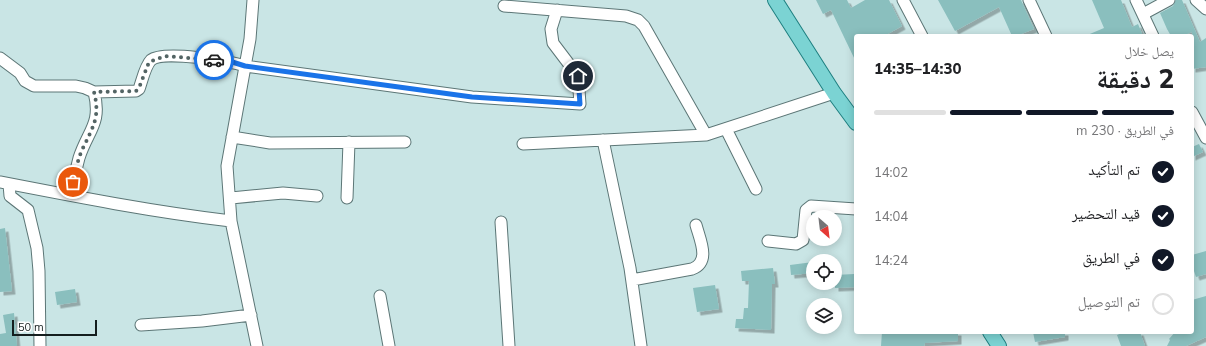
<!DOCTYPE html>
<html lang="ar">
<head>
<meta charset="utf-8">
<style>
  :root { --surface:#fff; --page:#f2f2f2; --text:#202124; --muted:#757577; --line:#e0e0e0; --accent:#111827 }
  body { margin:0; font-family:Mulish,"Noto Naskh Arabic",sans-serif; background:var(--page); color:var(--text); direction:rtl; height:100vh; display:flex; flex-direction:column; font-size:15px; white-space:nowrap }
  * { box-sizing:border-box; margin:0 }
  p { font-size:13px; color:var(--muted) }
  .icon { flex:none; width:22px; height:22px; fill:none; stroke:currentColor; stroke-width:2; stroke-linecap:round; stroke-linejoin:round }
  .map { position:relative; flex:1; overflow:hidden; direction:ltr }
  .details { position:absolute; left:854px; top:34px; width:340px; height:300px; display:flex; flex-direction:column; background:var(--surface); border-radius:4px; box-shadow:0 2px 10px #0003; direction:rtl }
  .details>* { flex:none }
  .needle { width:26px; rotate:152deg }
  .tools { position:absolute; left:806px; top:210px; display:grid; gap:8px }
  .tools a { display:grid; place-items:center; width:36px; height:36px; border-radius:50%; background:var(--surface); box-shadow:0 2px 10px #0003; font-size:20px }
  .scale { position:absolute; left:12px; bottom:10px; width:85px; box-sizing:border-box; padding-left:4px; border:2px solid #141e1e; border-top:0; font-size:11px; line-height:14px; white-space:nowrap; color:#141e1e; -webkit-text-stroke:3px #fff; paint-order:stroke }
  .pin { position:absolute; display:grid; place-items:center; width:34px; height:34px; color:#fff; margin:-17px; border:2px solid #fff; border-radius:50%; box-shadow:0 1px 4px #0007 }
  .courier { position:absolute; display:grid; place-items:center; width:40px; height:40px; margin:-20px; border:3px solid #1a73e8; border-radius:50%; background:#fff; color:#222; box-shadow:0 1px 5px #0007 }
  .head em { font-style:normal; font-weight:800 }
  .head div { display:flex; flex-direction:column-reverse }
  .head { display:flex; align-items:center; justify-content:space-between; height:68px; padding:0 20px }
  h1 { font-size:26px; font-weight:800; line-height:30px }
  .bar { display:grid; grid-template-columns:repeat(4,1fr); gap:6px 4px; align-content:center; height:48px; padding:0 20px }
  .bar i { height:5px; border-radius:3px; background:var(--line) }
  .bar .active { background:var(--accent) }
  .bar p { grid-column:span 4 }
  ol { padding:0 20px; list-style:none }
  li { display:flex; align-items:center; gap:12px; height:44px }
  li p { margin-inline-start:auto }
  li .icon { padding:4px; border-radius:50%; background:var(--accent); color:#fff; stroke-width:4 }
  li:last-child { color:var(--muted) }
  li i { width:22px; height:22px; border:2px solid var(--line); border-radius:50% }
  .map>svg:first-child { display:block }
</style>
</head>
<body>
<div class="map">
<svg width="1206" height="346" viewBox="0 0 1206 346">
  <defs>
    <filter id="shadow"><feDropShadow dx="3.5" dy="3.5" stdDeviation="0" flood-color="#0004"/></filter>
  </defs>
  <rect width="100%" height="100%" fill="#c9e5e5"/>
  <!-- building -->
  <path fill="#8abfbe" filter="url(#shadow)" d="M816 0H847L851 8 865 0H889L902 26 884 36H856V62L831 10 823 14Z
    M938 0H1021L1034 29 1016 36H1012L999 7 955 31Z
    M1092 0H1121L1132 27 1138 24 1143 36H1085L1104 28Z
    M1176 0H1182L1200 42 1206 38V67L1192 69V32L1182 36H1171L1167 29 1160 13 1173 6Z
    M1199 144 1203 152 1192 157V147Z
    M5 228 12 291 0 292V229Z
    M1206 251V274L1196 277 1192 265V255Z
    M813 262V273L791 275 790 265Z
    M773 268 775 284H772L771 330 735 328 736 319H743L744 308H748L749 281H742L741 271Z
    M854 274 856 276V287L835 288V275Z
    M715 285 719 309 697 312 693 288Z
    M75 289 77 302 57 305 55 292Z
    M1206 296V337L1186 346H1167L1170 340 1169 339 1175 332H1192V300Z
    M14 313 17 346H0V334L6 333 3 315Z
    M882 332H958V341L925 343 924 346H881Z
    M1033 332H1065V337L1035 342Z
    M1124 332H1140L1145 346H1121L1117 335Z"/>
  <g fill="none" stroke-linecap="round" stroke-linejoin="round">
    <!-- minor casing -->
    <g stroke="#5c7676" stroke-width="13">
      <path id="minor" d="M253 0 250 39 227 166 231 221 257 346
        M903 0 922 36
        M1029 0 1046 36
        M1136 0 1153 36
        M1196 0 1206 9
        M504 6 626 16 638 20 644 26 706 135 834 93
        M1143 14 1169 0
        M0 58 20 73 25 81 34 86H76L85 88 94 92 136 91 139 89C142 81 145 66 151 60 163 50 229 61 245 66L472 97 580 104 578 76 553 43 551 29 557 10
        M1192 112 1206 138
        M726 129 756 189
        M232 137 270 143 405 142
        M603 140 630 268 641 346
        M523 144 706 135
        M0 182C77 197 154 212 231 221
        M9 184 10 196 28 210 37 248 39 271 40 346
        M70 194C73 182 76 170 79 158 88 130 102 124 94 92
        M231 198 283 193 317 196
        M347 198 349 142
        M501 222 509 346
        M768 241 796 244 803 240 806 210 811 206 856 209
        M632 280 692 269C711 262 700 240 696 225
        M380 296 389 346
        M141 325 202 321 251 315"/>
    </g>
    <!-- major casing -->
    <g stroke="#1e8081" stroke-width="16">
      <path id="major" d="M775 0 834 93 856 123
        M990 332 999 346"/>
    </g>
    <!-- minor -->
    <use href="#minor" stroke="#fff" stroke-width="11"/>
    <!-- major -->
    <use href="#major" stroke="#7bd3d3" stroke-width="14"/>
  </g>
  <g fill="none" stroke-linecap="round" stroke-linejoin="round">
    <!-- done -->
    <path stroke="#536464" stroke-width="4" stroke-dasharray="0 7.2" d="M73 182C76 170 78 157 84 146 94 125 100 116 94 92L136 91 139 88 149 62 165 56 214 60"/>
    <!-- route -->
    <path stroke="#1a73e8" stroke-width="5" d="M214 60 229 61 245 66 472 97 580 104 578 76"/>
  </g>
</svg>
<div class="tools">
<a><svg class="needle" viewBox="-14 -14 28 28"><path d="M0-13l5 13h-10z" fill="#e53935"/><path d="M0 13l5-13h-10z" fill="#757577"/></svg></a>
<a><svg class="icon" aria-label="locate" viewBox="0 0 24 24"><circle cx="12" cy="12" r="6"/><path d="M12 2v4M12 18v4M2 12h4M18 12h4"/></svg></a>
<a><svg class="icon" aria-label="layers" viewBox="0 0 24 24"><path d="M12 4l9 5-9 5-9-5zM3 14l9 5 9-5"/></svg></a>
</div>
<div class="scale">50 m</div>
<div class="pin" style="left:73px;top:182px;background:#ea580c"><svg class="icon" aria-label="bag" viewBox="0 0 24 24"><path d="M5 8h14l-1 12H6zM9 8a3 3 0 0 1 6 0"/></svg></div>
<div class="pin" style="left:578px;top:76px;background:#1f2937"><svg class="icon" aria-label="home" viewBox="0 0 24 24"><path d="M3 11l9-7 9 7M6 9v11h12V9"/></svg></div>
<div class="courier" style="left:214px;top:60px"><svg class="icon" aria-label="car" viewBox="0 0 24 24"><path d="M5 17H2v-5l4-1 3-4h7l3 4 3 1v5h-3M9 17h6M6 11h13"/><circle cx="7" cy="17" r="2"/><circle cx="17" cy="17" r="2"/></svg></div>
<section class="details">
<div class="head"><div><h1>2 دقيقة</h1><p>يصل خلال</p></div><em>14:30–14:35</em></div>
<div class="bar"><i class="active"></i><i class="active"></i><i class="active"></i><i></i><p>في الطريق · 230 m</p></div>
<ol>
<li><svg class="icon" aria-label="check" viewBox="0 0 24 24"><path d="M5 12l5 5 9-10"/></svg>تم التأكيد<p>14:02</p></li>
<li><svg class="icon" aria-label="check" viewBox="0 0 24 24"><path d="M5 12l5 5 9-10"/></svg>قيد التحضير<p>14:04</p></li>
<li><svg class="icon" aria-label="check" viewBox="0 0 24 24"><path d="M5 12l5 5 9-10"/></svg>في الطريق<p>14:24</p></li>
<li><i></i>تم التوصيل</li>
</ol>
</section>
</div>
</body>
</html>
